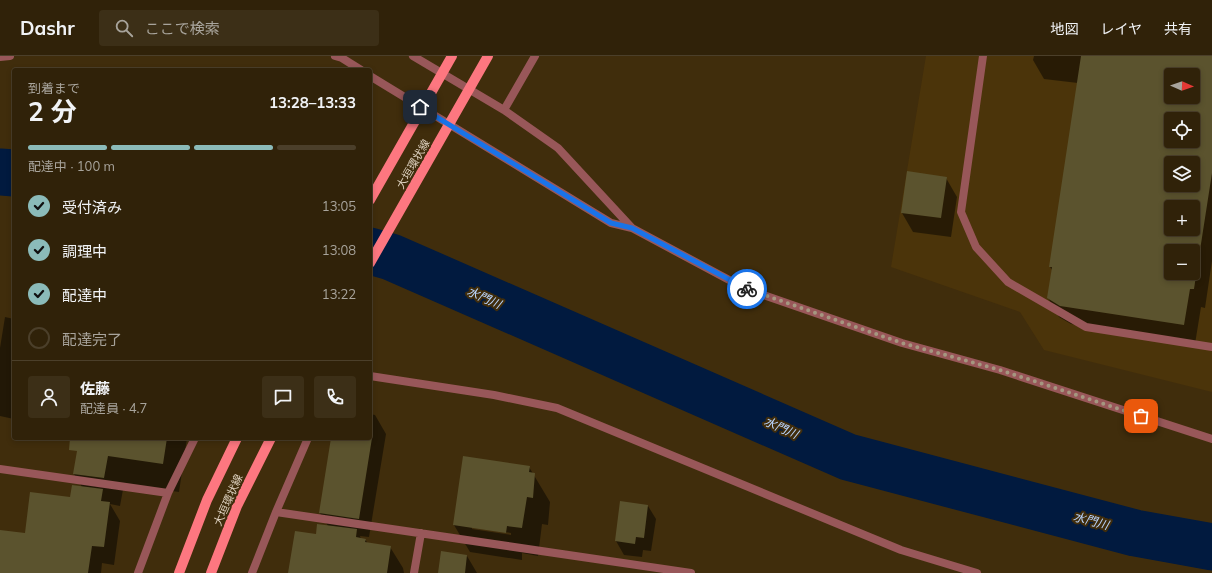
<!DOCTYPE html>
<html lang="ja">
<head>
<meta charset="utf-8">
<style>
  :root { --surface:#302209; --page:#3c2f17; --text:#f1f3f6; --muted:#a8a49c; --line:#4b3f2a; --accent:#8bbbb9 }
  body { margin:0; font-family:Mulish,"Noto Sans JP",sans-serif; background:var(--page); color:var(--text); height:100vh; display:flex; flex-direction:column; font-size:15px; white-space:nowrap }
  * { box-sizing:border-box; margin:0 }
  p { font-size:13px; color:var(--muted) }
  .icon { flex:none; width:22px; height:22px; fill:none; stroke:currentColor; stroke-width:2; stroke-linecap:round; stroke-linejoin:round }
  .map { position:relative; flex:1; overflow:hidden }
  .drawer { position:absolute; left:12px; top:12px; width:360px; height:372px; display:flex; flex-direction:column; background:var(--surface); border-radius:4px; box-shadow:0 2px 6px #0003,0 0 0 1px var(--line) }
  .drawer>* { flex:none }
  .needle { width:26px; rotate:92deg }
  .tools { position:absolute; left:1164px; top:12px; display:grid; gap:8px }
  .tools a { display:grid; place-items:center; width:36px; height:36px; border-radius:4px; background:var(--surface); box-shadow:0 2px 6px #0003,0 0 0 1px var(--line); font-size:20px }
  .pin { position:absolute; display:grid; place-items:center; width:34px; height:34px; color:#fff; margin:-17px; border-radius:8px; box-shadow:0 2px 6px #0006 }
  .courier { position:absolute; display:grid; place-items:center; width:40px; height:40px; margin:-20px; border:3px solid #1a73e8; border-radius:50%; background:#fff; color:#222; box-shadow:0 1px 5px #0007 }
  .headline em { font-style:normal; font-weight:700 }
  .headline div { display:flex; flex-direction:column-reverse }
  .headline { display:flex; align-items:center; justify-content:space-between; height:68px; padding:0 16px }
  h1 { font-size:26px; font-weight:700; line-height:30px }
  .bar { display:grid; grid-template-columns:repeat(4,1fr); gap:6px 4px; align-content:center; height:48px; padding:0 16px }
  .bar i { height:5px; border-radius:3px; background:var(--line) }
  .bar .current { background:var(--accent) }
  .bar p { grid-column:span 4 }
  .line { display:flex; align-items:center; gap:10px; padding:0 16px; border-top:1px solid var(--line) }
  .line div { flex:1 }
  .round { display:grid; place-items:center; flex:none; width:42px; height:42px; border-radius:4px; background:var(--page) }
  ol { padding:0 16px; list-style:none }
  li { display:flex; align-items:center; gap:12px; height:44px }
  li p { margin-inline-start:auto }
  li .icon { padding:4px; border-radius:50%; background:var(--accent); color:#111; stroke-width:4 }
  li:last-child { color:var(--muted) }
  li i { width:22px; height:22px; border:2px solid var(--line); border-radius:50% }
  header { display:flex; align-items:center; gap:24px; box-sizing:border-box; height:56px; padding:0 20px; background:var(--surface); border-bottom:1px solid var(--line) }
  header strong { font-size:19px }
  nav { display:flex; gap:22px; margin-inline-start:auto; font-size:14px }
  .search { width:280px; height:36px; background:var(--page); display:flex; align-items:center; gap:10px; box-sizing:border-box; padding:0 14px; border-radius:4px; color:var(--muted); font-size:15px }
  .map>svg:first-child { display:block }
</style>
</head>
<body>
<header>
<strong>Dashr</strong>
<div class="search"><svg class="icon" aria-label="search" viewBox="0 0 24 24"><circle cx="10" cy="10" r="6"/><path d="M15 15l6 6"/></svg>ここで検索</div>
<nav><a>地図</a><a>レイヤ</a><a>共有</a></nav>
</header>
<div class="map">
<svg width="1212" height="517" viewBox="0 0 1212 517">
  <rect width="100%" height="100%" fill="#402d0c"/>
  <!-- built -->
  <path fill="#4b340a" fill-rule="evenodd" d="M926 0H1212V336L1044 294 1020 256 891 211ZM1171 19H1193V41H1171ZM1171 63H1193V85H1171ZM1171 107H1193V129H1171ZM1171 151H1193V173H1171ZM1171 195H1193V217H1171Z"/>
  <!-- shadow -->
  <path fill="#0007" fill-rule="evenodd" d="M1034 0H1212V205L1205 252 1201 251 1195 288 1071 268 1059 261 1048 242 1052 214 1050 211 1078 27 1044 23 1033 4ZM1171 19H1193V41H1171ZM1171 63H1193V85H1171ZM1171 107H1193V129H1171ZM1171 151H1193V173H1171ZM1171 195H1193V217H1171Z
    M908 116 946 122 957 141 951 181 913 176 902 157Z
    M5 261 14 263V363L0 360V292Z
    M370 358 375 359 386 378 369 481 360 480 361 483H365L368 488 390 491 403 512 404 517H289L317 479 328 470 320 457 332 382H370Z
    M80 382H187L179 436 124 428 120 450 110 448 120 465 114 509 102 507 101 517H0V475L25 478 82 431 74 418Z
    M529 411 550 446 548 469 542 468 538 500 522 497V504L470 496 454 469ZM472 471 511 477V479L472 473Z
    M648 450 656 463 651 495 643 494 642 501 624 499 616 485Z
    M467 500 477 517H439Z"/>
  <g fill="none" stroke-linecap="round" stroke-linejoin="round">
    <!-- river -->
    <path stroke="#011a3f" stroke-width="47" d="M0 116 14 117
      M370 195 391 201 848 401 1135 477 1212 491"/>
  </g>
  <!-- building -->
  <path fill="#5b532e" fill-rule="evenodd" d="M1081 0H1212V117L1194 233H1190L1184 269 1060 250 1047 242 1052 211H1049ZM1171 19H1193V41H1171ZM1171 63H1193V85H1171ZM1171 107H1193V129H1171ZM1171 151H1193V173H1171ZM1171 195H1193V217H1171Z
    M907 115 947 121 941 162 901 157Z
    M70 382H167L163 408 108 400 104 422 73 418 77 395 69 394Z
    M331 382H372L359 463 319 457Z
    M463 400 530 410 529 416 535 417 533 442 527 441 522 472 507 470 506 477 453 469Z
    M72 429 103 433 101 445 110 446 104 491 92 490 88 517H0V474L25 477 30 436 70 441Z
    M620 445 648 449 644 482 636 481 635 488 615 485Z
    M317 468 357 473 356 481 366 483 365 486 391 490 387 517H288L295 475 316 478Z
    M441 495 467 499 465 517H438Z"/>
  <g fill="none" stroke-linecap="round" stroke-linejoin="round">
    <!-- service -->
    <path stroke="#985759" stroke-width="8" d="M983 0 961 156 976 191 1008 226 1086 271 1212 291"/>
    <!-- minor -->
    <path stroke="#985759" stroke-width="8" d="M335 0 342 2 361 14
      M413 0 504 54
      M535 0 504 54 558 92 632 172
      M0 1 10 0
      M370 20 611 167 632 172 746 233 902 287 1000 314 1212 383
      M370 320 494 339 557 352 901 494 977 517
      M0 413 168 437
      M276 456 691 517
      M138 517 168 437 195 382
      M252 517 276 456 308 382
      M414 517 421 477"/>
    <!-- primary -->
    <path stroke="#fd7780" stroke-width="10" d="M370 144 452 0
      M370 207 488 0
      M179 517 207 444 237 382
      M211 517 237 450 271 382"/>
  </g>
  <g fill="none" stroke-linecap="round" stroke-linejoin="round">
    <!-- done -->
    <path stroke="#a59780" stroke-width="4" stroke-dasharray="0 7.2" d="M747 233 902 287 1000 314 1141 360"/>
    <!-- route -->
    <path stroke="#1a73e8" stroke-width="5" d="M420 51 611 167 632 172 747 233"/>
  </g>
  <g text-anchor="middle" stroke-width="4" stroke-linejoin="round" paint-order="stroke">
    <!-- street labels -->
    <g font-size="11" fill="#dcd0be" stroke="#402d0c">
      <text transform="translate(413 108) rotate(-60)" y="4">大垣環状線</text>
      <text transform="translate(228 444) rotate(-66)" y="4">大垣環状線</text>
    </g>
    <!-- water labels -->
    <g font-size="12" font-style="italic" fill="#bad6ff" stroke="#402d0c">
      <text transform="translate(484 242) rotate(24)" y="4">水門川</text>
      <text transform="translate(781 372) rotate(24)" y="4">水門川</text>
      <text transform="translate(1091 465) rotate(15)" y="4">水門川</text>
    </g>
  </g>
</svg>
<div class="tools">
<a><svg class="needle" viewBox="-14 -14 28 28"><path d="M0-13l5 13h-10z" fill="#e53935"/><path d="M0 13l5-13h-10z" fill="#a8a49c"/></svg></a>
<a><svg class="icon" aria-label="locate" viewBox="0 0 24 24"><circle cx="12" cy="12" r="6"/><path d="M12 2v4M12 18v4M2 12h4M18 12h4"/></svg></a>
<a><svg class="icon" aria-label="layers" viewBox="0 0 24 24"><path d="M12 4l9 5-9 5-9-5zM3 14l9 5 9-5"/></svg></a>
<a>+</a>
<a>−</a>
</div>
<div class="pin" style="left:1141px;top:360px;background:#ea580c"><svg class="icon" aria-label="bag" viewBox="0 0 24 24"><path d="M5 8h14l-1 12H6zM9 8a3 3 0 0 1 6 0"/></svg></div>
<div class="pin" style="left:420px;top:51px;background:#1f2937"><svg class="icon" aria-label="home" viewBox="0 0 24 24"><path d="M3 11l9-7 9 7M6 9v11h12V9"/></svg></div>
<div class="courier" style="left:747px;top:233px"><svg class="icon" aria-label="bike" viewBox="0 0 24 24"><circle cx="6" cy="16" r="4"/><circle cx="18" cy="16" r="4"/><path d="M6 16l4-8h5l3 8M10 8l3 8H6M13 5h3"/></svg></div>
<section class="drawer">
<div class="headline"><div><h1>2 分</h1><p>到着まで</p></div><em>13:28–13:33</em></div>
<div class="bar"><i class="current"></i><i class="current"></i><i class="current"></i><i></i><p>配達中 · 100 m</p></div>
<ol>
<li><svg class="icon" aria-label="check" viewBox="0 0 24 24"><path d="M5 12l5 5 9-10"/></svg>受付済み<p>13:05</p></li>
<li><svg class="icon" aria-label="check" viewBox="0 0 24 24"><path d="M5 12l5 5 9-10"/></svg>調理中<p>13:08</p></li>
<li><svg class="icon" aria-label="check" viewBox="0 0 24 24"><path d="M5 12l5 5 9-10"/></svg>配達中<p>13:22</p></li>
<li><i></i>配達完了</li>
</ol>
<div class="line" style="height:72px"><a class="round"><svg class="icon" aria-label="person" viewBox="0 0 24 24"><circle cx="12" cy="8" r="4"/><path d="M4 21q1-7 8-7t8 7"/></svg></a><div><b>佐藤</b><p>配達員 · 4.7</p></div><a class="round"><svg class="icon" aria-label="chat" viewBox="0 0 24 24"><path d="M4 5h16v11H9l-5 4z"/></svg></a><a class="round"><svg class="icon" aria-label="phone" viewBox="0 0 24 24"><path d="M5 4h4l2 5-3 2q2 4 5 5l2-3 5 2v4C11 20 4 13 5 4z"/></svg></a></div>
</section>
</div>
</body>
</html>
